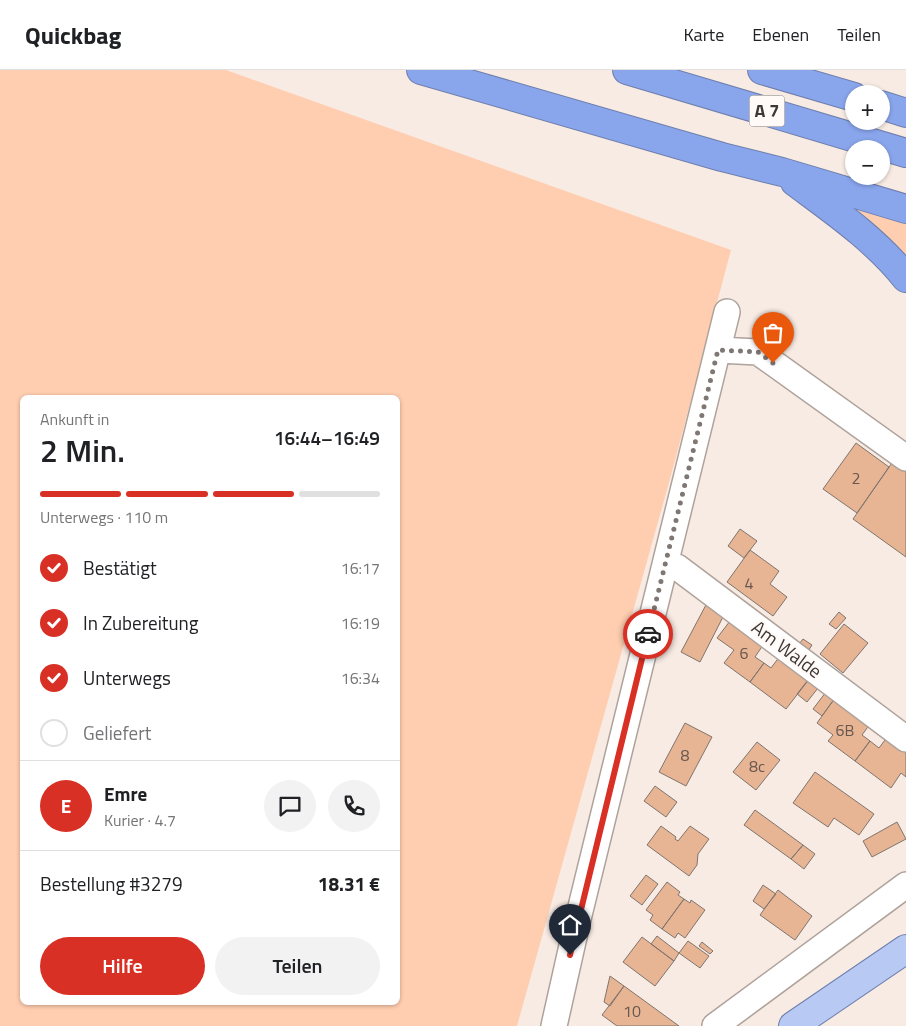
<!DOCTYPE html>
<html lang="de">
<head>
<meta charset="utf-8">
<style>
  :root { --surface:#fff; --page:#f2f2f2; --text:#202124; --muted:#757577; --line:#e0e0e0; --accent:#d93025 }
  body { margin:0; font-family:"Titillium Web",sans-serif; background:var(--page); color:var(--text); height:100vh; display:flex; flex-direction:column; font-size:19px; white-space:nowrap }
  * { box-sizing:border-box; margin:0 }
  p { font-size:16px; color:var(--muted) }
  .icon { flex:none; width:28px; height:28px; fill:none; stroke:currentColor; stroke-width:2; stroke-linecap:round; stroke-linejoin:round }
  .map { position:relative; flex:1; overflow:hidden }
  .drawer { position:absolute; left:20px; top:325px; width:380px; height:610px; display:flex; flex-direction:column; background:var(--surface); border-radius:8px; box-shadow:0 1px 4px #0004 }
  .drawer>* { flex:none }
  .tools { position:absolute; left:845px; top:15px; display:grid; gap:10px }
  .tools a { display:grid; place-items:center; width:45px; height:45px; border-radius:50%; background:var(--surface); box-shadow:0 1px 4px #0004; font-size:25px }
  .pin { position:absolute; display:grid; place-items:center; width:42px; height:42px; color:#fff; margin:-51px -21px; border-radius:50% 50% 50% 0; rotate:-45deg; box-shadow:0 0 5px #0007 }
  .pin .icon { rotate:45deg }
  .courier { position:absolute; display:grid; place-items:center; width:50px; height:50px; margin:-25px; border:4px solid #d93025; border-radius:50%; background:#fff; color:#222; box-shadow:0 1px 6px #0007 }
  .summary em { font-style:normal; font-weight:600 }
  .summary div { display:flex; flex-direction:column-reverse }
  .summary { display:flex; align-items:center; justify-content:space-between; height:85px; padding:0 20px }
  h1 { font-size:32px; font-weight:600; line-height:38px }
  .bar { display:grid; grid-template-columns:repeat(4,1fr); gap:8px 5px; align-content:center; height:60px; padding:0 20px }
  .bar i { height:6px; border-radius:4px; background:var(--line) }
  .bar .selected { background:var(--accent) }
  .bar p { grid-column:span 4 }
  .line { display:flex; align-items:center; gap:12px; padding:0 20px; border-top:1px solid var(--line) }
  .line div { flex:1 }
  .round { display:grid; place-items:center; flex:none; width:52px; height:52px; border-radius:26px; background:var(--page) }
  ol { padding:0 20px; list-style:none }
  li { display:flex; align-items:center; gap:15px; height:55px }
  li p { margin-inline-start:auto }
  li .icon { padding:5px; border-radius:50%; background:var(--accent); color:#fff; stroke-width:4 }
  li:last-child { color:var(--muted) }
  li i { width:28px; height:28px; border:2px solid var(--line); border-radius:50% }
  .action { display:flex; gap:10px; margin-top:auto; padding:10px 20px }
  .action a { flex:1; height:58px; border-radius:30px; background:var(--accent); color:#fff; font-size:20px; font-weight:600; line-height:58px; text-align:center }
  .action a+a { background:var(--page); color:var(--text) }
  header { display:flex; align-items:center; gap:30px; box-sizing:border-box; height:70px; padding:0 25px; background:var(--surface); border-bottom:1px solid var(--line) }
  header strong { font-size:24px }
  nav { display:flex; gap:28px; margin-inline-start:auto; font-size:18px }
  .map>svg:first-child { display:block }
</style>
</head>
<body>
<header>
<strong>Quickbag</strong>
<nav><a>Karte</a><a>Ebenen</a><a>Teilen</a></nav>
</header>
<div class="map">
<svg width="906" height="956" viewBox="0 0 906 956">
  <rect width="100%" height="100%" fill="#f8ebe4"/>
  <!-- green -->
  <path fill="#ffcdaf" fill-rule="evenodd" d="M0 0H226L731 180 670 409 517 956H0ZM22 328H398V932H22Z
    M847 137 906 154V189Z"/>
  <!-- building -->
  <path fill="#e7b494" stroke="#7f756e" d="M856 373 889 397 857 443 823 419Z
    M894 390 906 398V487L853 449Z
    M740 459 757 471 744 488 728 476Z
    M750 480 779 501 770 514 787 527 773 546 727 512Z
    M707 533 725 543 700 592 681 582Z
    M839 542 846 548 836 559 829 554Z
    M730 551 763 575 755 587 764 593 750 612 724 593 734 580 717 568Z
    M844 554 868 573 843 603 820 584Z
    M803 569 812 575 806 584 796 578Z
    M780 586 810 608 786 639 750 612 764 593 771 598Z
    M808 610 818 618 807 632 797 624Z
    M826 622 835 628 822 646 813 639Z
    M835 628 870 654 862 665 870 671 855 691 828 671 833 665 817 653Z
    M685 653 712 667 686 716 659 702Z
    M888 666 906 680V707L901 703 891 718 855 691 870 671 879 678Z
    M757 672 780 690 756 720 733 702Z
    M815 702 874 744 859 765 834 748 828 757 793 733Z
    M655 716 677 732 666 747 644 731Z
    M755 740 803 775 791 789 744 755Z
    M897 752 906 769 872 787 863 771Z
    M661 756 676 767 675 769 678 771 690 756 709 769 698 784 697 795 689 806 647 775Z
    M803 775 815 784 804 799 791 789Z
    M646 805 658 814 642 835 630 826Z
    M667 812 680 822 678 825 684 829 662 859 650 850 653 845 646 840Z
    M763 815 776 824 764 839 753 831Z
    M778 820 812 846 795 870 760 845Z
    M684 829 690 833 691 830 705 840 685 868 678 863 675 868 662 859Z
    M657 866 679 883 674 891 651 874Z
    M642 867 674 891 655 916 623 892Z
    M688 871 709 886 700 898 679 883Z
    M702 872 713 881 710 884 699 876Z
    M610 906 624 916 610 936 604 932Z
    M624 916 679 956H617L602 945Z"/>
  <g fill="none" stroke-linecap="round" stroke-linejoin="round">
    <!-- minor casing -->
    <g stroke="#aea29b" stroke-width="28">
      <path id="minor" d="M718 280 758 282 906 388
        M666 495 677 497 906 669
        M554 956 578 849 727 242
        M715 956 906 815"/>
    </g>
    <!-- major casing -->
    <g stroke="#6e7fac" stroke-width="30">
      <path id="major" d="M793 956 906 879"/>
    </g>
    <!-- highway casing -->
    <g stroke="#6e7fac" stroke-width="30">
      <path id="highway" d="M421 0 722 87 782 102 906 139
        M627 0 906 83
        M762 0 854 27
        M881 35 906 43
        M795 112C834 141 876 170 906 208"/>
    </g>
    <!-- minor -->
    <use href="#minor" stroke="#fff" stroke-width="25"/>
    <!-- major -->
    <use href="#major" stroke="#b8c9f4" stroke-width="28"/>
    <!-- highway -->
    <use href="#highway" stroke="#89a5ec" stroke-width="28"/>
  </g>
  <g fill="none" stroke-linecap="round" stroke-linejoin="round">
    <!-- done -->
    <path stroke="#7e7773" stroke-width="5" stroke-dasharray="0 9" d="M648 564 718 280 758 282 773 293"/>
    <!-- route -->
    <path stroke="#d93025" stroke-width="6" d="M570 885 648 564"/>
  </g>
  <g text-anchor="middle" stroke-width="5" stroke-linejoin="round" paint-order="stroke">
    <!-- number labels -->
    <g font-size="16" fill="#68574e">
      <text x="856" y="414">2</text>
      <text x="749" y="519">4</text>
      <text x="744" y="589">6</text>
      <text x="845" y="666">6B</text>
      <text x="685" y="691">8</text>
      <text x="757" y="702">8c</text>
      <text x="632" y="947">10</text>
    </g>
    <!-- shield labels -->
    <rect fill="#fffaf7" stroke="#777270" stroke-width="1" x="749.5" y="25.5" width="35" height="31" rx="4"/>
    <g font-size="18" font-weight="bold" fill="#3d3836">
      <text x="767" y="47">A 7</text>
    </g>
    <!-- street labels -->
    <g font-size="19" fill="#3d3836" stroke="#fffaf7">
      <text transform="translate(787 579) rotate(37)" y="7">Am Walde</text>
    </g>
  </g>
</svg>
<div class="tools">
<a>+</a>
<a>−</a>
</div>
<div class="pin" style="left:773px;top:293px;background:#ea580c"><svg class="icon" aria-label="bag" viewBox="0 0 24 24"><path d="M5 8h14l-1 12H6zM9 8a3 3 0 0 1 6 0"/></svg></div>
<div class="pin" style="left:570px;top:885px;background:#1f2937"><svg class="icon" aria-label="home" viewBox="0 0 24 24"><path d="M3 11l9-7 9 7M6 9v11h12V9"/></svg></div>
<div class="courier" style="left:648px;top:564px"><svg class="icon" aria-label="car" viewBox="0 0 24 24"><path d="M5 17H2v-5l4-1 3-4h7l3 4 3 1v5h-3M9 17h6M6 11h13"/><circle cx="7" cy="17" r="2"/><circle cx="17" cy="17" r="2"/></svg></div>
<section class="drawer">
<div class="summary"><div><h1>2 Min.</h1><p>Ankunft in</p></div><em>16:44–16:49</em></div>
<div class="bar"><i class="selected"></i><i class="selected"></i><i class="selected"></i><i></i><p>Unterwegs · 110 m</p></div>
<ol>
<li><svg class="icon" aria-label="check" viewBox="0 0 24 24"><path d="M5 12l5 5 9-10"/></svg>Bestätigt<p>16:17</p></li>
<li><svg class="icon" aria-label="check" viewBox="0 0 24 24"><path d="M5 12l5 5 9-10"/></svg>In Zubereitung<p>16:19</p></li>
<li><svg class="icon" aria-label="check" viewBox="0 0 24 24"><path d="M5 12l5 5 9-10"/></svg>Unterwegs<p>16:34</p></li>
<li><i></i>Geliefert</li>
</ol>
<div class="line" style="height:90px"><b class="round" style="background:var(--accent);color:#fff">E</b><div><b>Emre</b><p>Kurier · 4.7</p></div><a class="round"><svg class="icon" aria-label="chat" viewBox="0 0 24 24"><path d="M4 5h16v11H9l-5 4z"/></svg></a><a class="round"><svg class="icon" aria-label="phone" viewBox="0 0 24 24"><path d="M5 4h4l2 5-3 2q2 4 5 5l2-3 5 2v4C11 20 4 13 5 4z"/></svg></a></div>
<div class="line" style="height:65px"><div>Bestellung #3279</div><b>18.31 €</b></div>
<div class="action"><a>Hilfe</a><a>Teilen</a></div>
</section>
</div>
</body>
</html>
